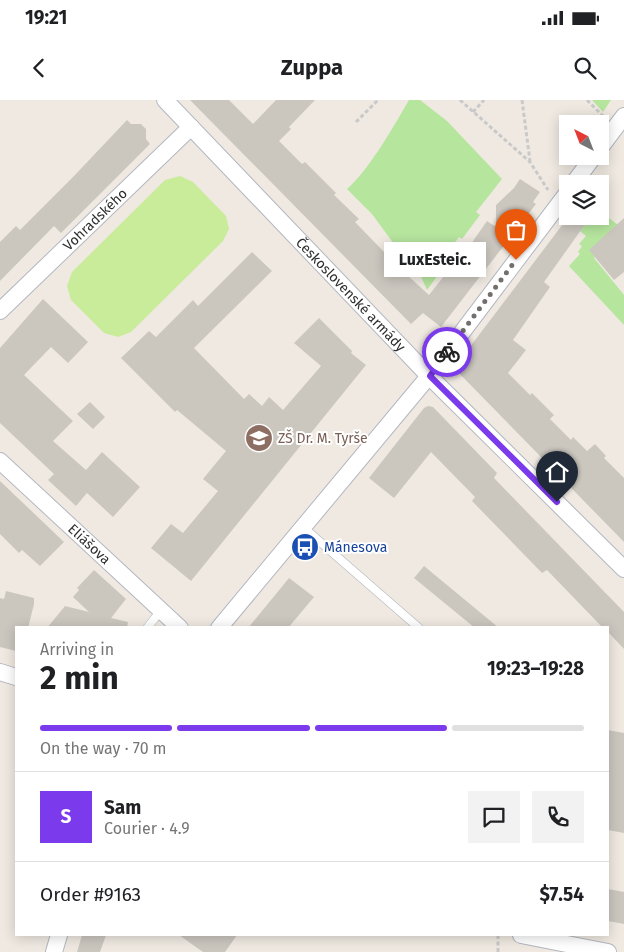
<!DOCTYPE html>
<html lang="en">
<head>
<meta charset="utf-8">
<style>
  :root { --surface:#fff; --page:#f2f2f2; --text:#202124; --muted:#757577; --line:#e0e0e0; --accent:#7c3aed }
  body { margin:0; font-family:"Fira Sans",sans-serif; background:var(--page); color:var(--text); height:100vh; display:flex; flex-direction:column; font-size:19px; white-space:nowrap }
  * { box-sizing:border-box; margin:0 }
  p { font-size:16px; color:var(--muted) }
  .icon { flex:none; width:28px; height:28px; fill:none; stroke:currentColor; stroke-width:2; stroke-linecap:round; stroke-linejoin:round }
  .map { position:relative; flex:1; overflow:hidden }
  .sheet { position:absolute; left:15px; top:526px; width:594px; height:310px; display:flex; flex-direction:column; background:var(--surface); border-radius:0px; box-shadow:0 2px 12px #0003 }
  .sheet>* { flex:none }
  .needle { width:32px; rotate:318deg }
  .controls { position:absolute; left:559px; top:15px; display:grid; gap:10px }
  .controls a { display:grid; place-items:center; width:50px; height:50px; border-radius:0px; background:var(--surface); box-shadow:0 2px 12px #0003; font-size:25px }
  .pin { position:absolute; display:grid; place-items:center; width:42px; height:42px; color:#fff; margin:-51px -21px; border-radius:50% 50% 50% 0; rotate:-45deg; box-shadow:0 0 5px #0007 }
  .pin .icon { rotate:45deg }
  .courier { position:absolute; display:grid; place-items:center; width:50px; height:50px; margin:-25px; border:4px solid #7c3aed; border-radius:50%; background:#fff; color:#222; box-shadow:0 1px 6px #0007 }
  .bubble { position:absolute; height:35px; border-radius:0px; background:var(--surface); box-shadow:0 2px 12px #0003; font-size:16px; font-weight:700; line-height:35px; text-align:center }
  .summary em { font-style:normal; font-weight:700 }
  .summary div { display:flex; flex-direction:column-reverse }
  .summary { display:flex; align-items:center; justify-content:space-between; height:85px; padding:0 25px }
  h1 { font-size:32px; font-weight:700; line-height:38px }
  .bar { display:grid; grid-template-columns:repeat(4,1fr); gap:8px 5px; align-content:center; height:60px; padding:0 25px }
  .bar i { height:6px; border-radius:4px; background:var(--line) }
  .bar .current { background:var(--accent) }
  .bar p { grid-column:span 4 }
  .line { display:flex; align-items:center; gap:12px; padding:0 25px; border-top:1px solid var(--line) }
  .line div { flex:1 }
  .round { display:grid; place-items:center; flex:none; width:52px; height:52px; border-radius:0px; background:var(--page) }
  .status { display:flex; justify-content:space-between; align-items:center; height:35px; padding:0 25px; background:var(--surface); direction:ltr }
  .status svg { height:14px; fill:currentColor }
  header { display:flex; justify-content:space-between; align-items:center; height:65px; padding:0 25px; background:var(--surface); font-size:22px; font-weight:700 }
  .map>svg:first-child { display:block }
</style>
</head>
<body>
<div class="status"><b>19:21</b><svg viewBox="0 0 49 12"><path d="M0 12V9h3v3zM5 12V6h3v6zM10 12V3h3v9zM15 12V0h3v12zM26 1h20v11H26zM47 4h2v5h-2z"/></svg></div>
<header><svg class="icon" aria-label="back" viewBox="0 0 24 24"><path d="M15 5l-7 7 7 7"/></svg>Zuppa<svg class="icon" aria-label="search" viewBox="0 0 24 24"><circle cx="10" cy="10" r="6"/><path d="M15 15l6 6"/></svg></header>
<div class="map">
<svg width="624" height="852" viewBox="0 0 624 852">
  <rect width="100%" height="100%" fill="#efe9e1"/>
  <!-- green -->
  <path fill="#b6e59e" d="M409 0H420L447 21 502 79 476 112 480 115 462 139 459 137 435 169 438 175 427 190 411 154 402 155 372 114 347 89C369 70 394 26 409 0Z
    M592 0H611L603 12Z
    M600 111 618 125 594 158 624 195V225L569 166 580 154 578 152 582 146 579 144 586 136 580 131 591 116H600Z"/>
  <!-- pitch -->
  <path fill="#c9ec9a" d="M180 76 193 82 226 116 229 129 223 141 131 232 118 237 104 233 71 200 67 186 72 172 165 80Z"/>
  <!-- building -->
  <path fill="#cbc7bf" d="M190 0H229L253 24 276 0H315L289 27 291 29 279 41 302 64 305 62 336 93 334 95 359 119 355 122 385 153 384 154 429 195 455 162 457 164 487 121 496 127V105L514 88 520 79 540 92 533 102 536 104 441 227 423 213 411 224Z
    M127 20 131 24H141L146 29V39L150 44 61 133 54 126 0 181V142L16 126 20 130 74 76Z
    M569 116H591L544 182 550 187 513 240 526 250 508 273 530 295 532 293 554 315 550 319 571 340 573 337 587 351 595 344 606 356 604 358 624 378V442L454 268Z
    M624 118V172L614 180 589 150Z
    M252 152 272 171 194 248 244 299 249 294 262 306 269 297 283 310 321 266 294 243 319 218 352 251 351 253 366 265 191 481 151 448 171 424 183 433 218 391 203 379 226 351 177 310 175 312 121 258 149 231 156 237 193 200 198 206Z
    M43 199 88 242 68 263 51 247 24 275 73 321 53 341 86 370 102 352 140 387 113 417 87 393 76 406 48 380 54 374 0 323V248Z
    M90 302 105 317 93 329 77 314Z
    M428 306 433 307 497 373 494 378 624 512V549L608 532V528H603L547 470 542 473 472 401 475 397 431 352 394 398 369 378 424 308Z
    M0 381 64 442 40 466 22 450 19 453 0 434Z
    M424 466 499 528H475L414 478Z
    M94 470 126 499 111 518 128 522 127 528H47L65 506 89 512 73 497 79 490 77 488Z
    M289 478 314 497 288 528H248Z
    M6 491 34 498V504L28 528H16V551L0 547V498L4 499Z
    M608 630 624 633V733L608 730Z
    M608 789 624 792V824L608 821Z
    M82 835H106L100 852H77Z
    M179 835H237L225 852H203Z"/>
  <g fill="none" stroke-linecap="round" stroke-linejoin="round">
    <!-- lane casing -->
    <g stroke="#b4b7c1" stroke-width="9">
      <path id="lane" d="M303 427 419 528
        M147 528 162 509"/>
    </g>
    <!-- street casing -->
    <g stroke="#b4b7c1" stroke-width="18">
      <g id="street">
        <path id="s1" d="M165 0 429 276 624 469"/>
        <path d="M600 48 624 16"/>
        <path d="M573 84 594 56"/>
        <path id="s2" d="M0 211 191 27"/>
        <path id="s3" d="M0 361 180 528"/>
        <path d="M219 528 429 276 568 92"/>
        <path d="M0 572 16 577"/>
        <path d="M521 835 608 852"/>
        <path d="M54 852 59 835"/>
      </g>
    </g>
    <!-- path -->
    <path stroke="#c9c9c9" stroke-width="3" stroke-dasharray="4 2.5" stroke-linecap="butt" d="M460 0 530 62 548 90
      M522 0 530 61
      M587 0 603 16
      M473 12 484 0
      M356 22 378 0
      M498 835V852"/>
    <!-- lane -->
    <use href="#lane" stroke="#fff" stroke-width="8"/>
    <!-- street -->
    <use href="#street" stroke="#fff" stroke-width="16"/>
  </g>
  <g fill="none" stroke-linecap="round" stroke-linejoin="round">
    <!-- done -->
    <path stroke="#726f6d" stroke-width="5" stroke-dasharray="0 9" d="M447 252 516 160"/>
    <!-- route -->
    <path stroke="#7c3aed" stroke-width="6" d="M447 252 430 276 557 402"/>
  </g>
  <!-- icons -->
  <defs>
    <g id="school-disc" transform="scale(1.4375)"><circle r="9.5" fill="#8d6e63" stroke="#fff"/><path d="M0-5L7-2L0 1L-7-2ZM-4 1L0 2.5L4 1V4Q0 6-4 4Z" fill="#fff"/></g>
    <g id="bus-disc" transform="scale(1.4375)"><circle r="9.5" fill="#1a4fb4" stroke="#fff"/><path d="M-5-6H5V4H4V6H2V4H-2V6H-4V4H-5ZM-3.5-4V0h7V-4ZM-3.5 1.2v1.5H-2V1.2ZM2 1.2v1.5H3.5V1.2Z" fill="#fff"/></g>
  </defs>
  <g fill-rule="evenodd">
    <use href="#school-disc" x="259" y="338"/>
    <use href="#bus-disc" x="305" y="447"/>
  </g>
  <g text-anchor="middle" stroke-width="4" stroke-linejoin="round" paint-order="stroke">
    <!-- street labels -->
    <g font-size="14" fill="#2e2e2e" stroke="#fff">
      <text dy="5" stroke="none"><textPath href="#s2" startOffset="132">Vohradského</textPath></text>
      <text dy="5" stroke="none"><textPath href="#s1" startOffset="269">Československé armády</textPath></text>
      <text dy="5" stroke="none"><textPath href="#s3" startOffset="122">Eliášova</textPath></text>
    </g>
    <!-- education labels -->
    <g font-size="14" fill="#785e54" stroke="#fff" text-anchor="start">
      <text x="278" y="343">ZŠ Dr. M. Tyrše</text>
    </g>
    <!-- transit labels -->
    <g font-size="14" fill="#164399" stroke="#fff" text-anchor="start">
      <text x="324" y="452">Mánesova</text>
    </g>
  </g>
</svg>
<div class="controls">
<a><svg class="needle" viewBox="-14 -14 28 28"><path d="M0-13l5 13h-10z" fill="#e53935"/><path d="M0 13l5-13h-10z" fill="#757577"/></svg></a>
<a><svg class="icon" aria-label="layers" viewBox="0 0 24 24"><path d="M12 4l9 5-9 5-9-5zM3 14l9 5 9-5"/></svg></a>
</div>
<div class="pin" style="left:516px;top:160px;background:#ea580c"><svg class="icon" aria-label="bag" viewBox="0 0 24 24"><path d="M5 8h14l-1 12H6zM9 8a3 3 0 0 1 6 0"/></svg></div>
<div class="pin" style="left:557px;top:402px;background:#1f2937"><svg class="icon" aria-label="home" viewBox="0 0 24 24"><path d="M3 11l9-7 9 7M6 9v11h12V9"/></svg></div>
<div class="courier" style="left:447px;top:252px"><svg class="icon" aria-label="bike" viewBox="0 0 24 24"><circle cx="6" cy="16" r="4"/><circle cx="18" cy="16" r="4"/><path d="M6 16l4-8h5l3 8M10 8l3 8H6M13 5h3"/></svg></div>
<div class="bubble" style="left:384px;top:142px;width:102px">LuxEsteic.</div>
<section class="sheet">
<div class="summary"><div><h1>2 min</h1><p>Arriving in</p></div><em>19:23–19:28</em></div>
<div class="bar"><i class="current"></i><i class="current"></i><i class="current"></i><i></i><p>On the way · 70 m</p></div>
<div class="line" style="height:90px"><b class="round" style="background:var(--accent);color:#fff">S</b><div><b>Sam</b><p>Courier · 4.9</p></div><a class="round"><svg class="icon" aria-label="chat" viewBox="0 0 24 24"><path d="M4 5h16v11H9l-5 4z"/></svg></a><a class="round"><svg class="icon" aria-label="phone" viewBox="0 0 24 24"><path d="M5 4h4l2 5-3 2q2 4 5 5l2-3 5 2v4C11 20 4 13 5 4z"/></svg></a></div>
<div class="line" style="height:65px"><div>Order #9163</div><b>$7.54</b></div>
</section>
</div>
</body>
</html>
